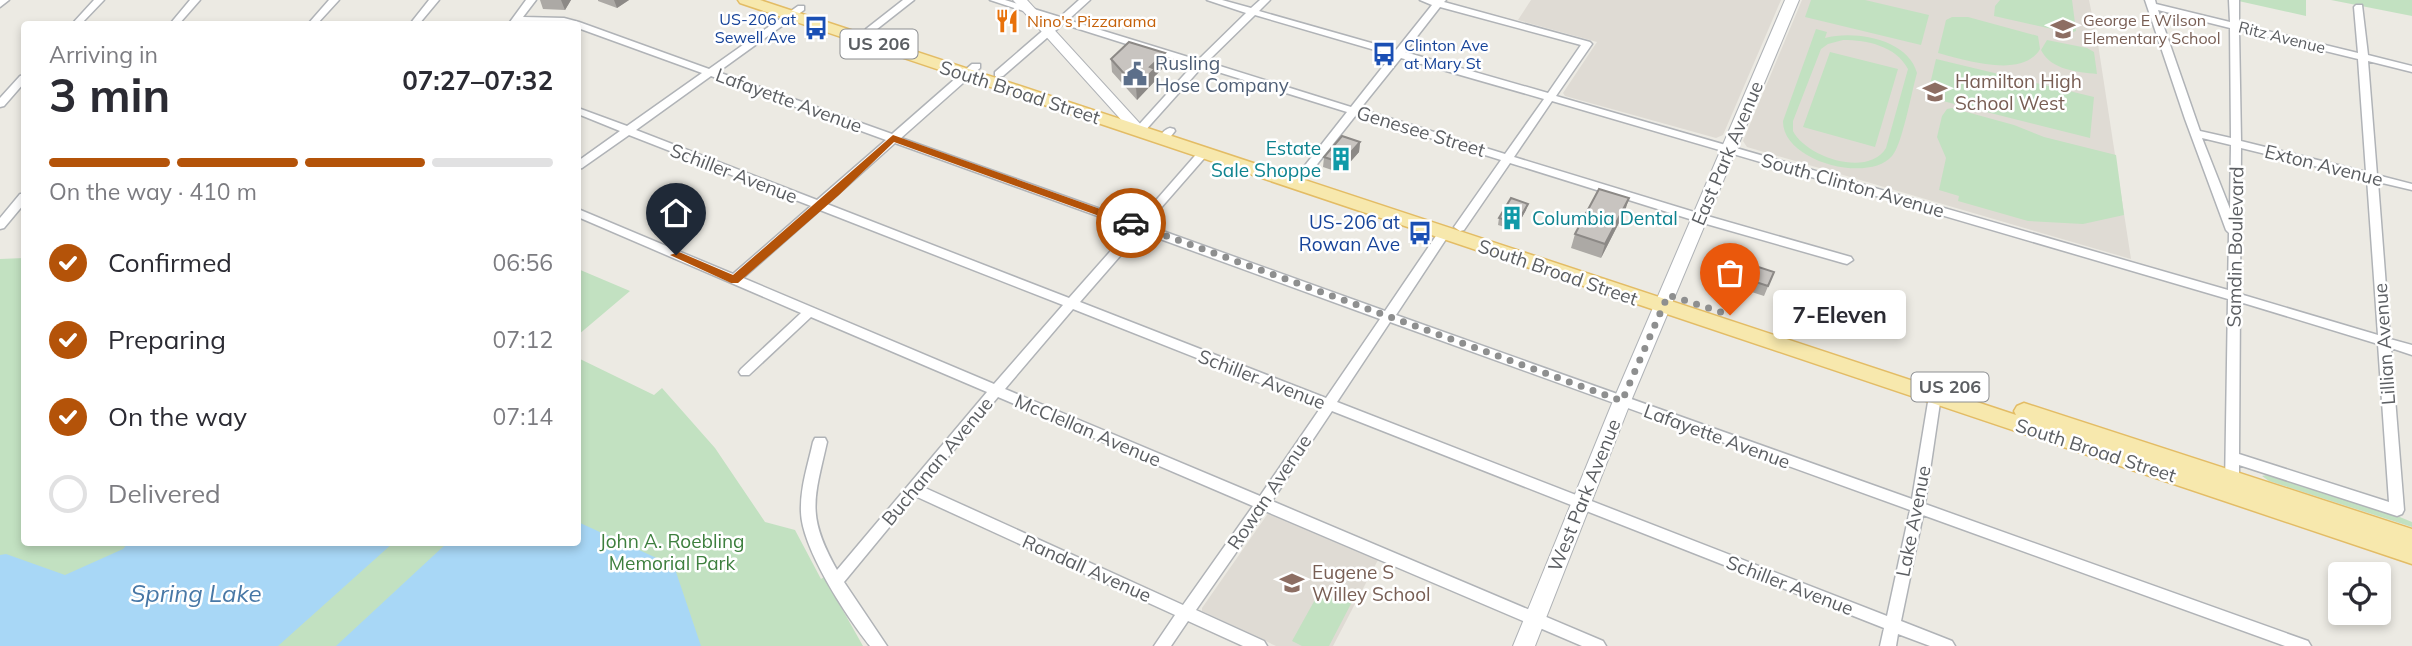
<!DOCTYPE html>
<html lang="en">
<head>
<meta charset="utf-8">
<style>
  :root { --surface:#fff; --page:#f2f2f3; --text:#2b2b33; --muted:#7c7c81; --line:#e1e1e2; --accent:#b45309 }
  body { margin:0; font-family:Mulish,sans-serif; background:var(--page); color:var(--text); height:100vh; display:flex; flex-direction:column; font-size:26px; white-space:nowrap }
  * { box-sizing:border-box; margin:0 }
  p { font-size:23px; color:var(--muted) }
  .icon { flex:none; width:38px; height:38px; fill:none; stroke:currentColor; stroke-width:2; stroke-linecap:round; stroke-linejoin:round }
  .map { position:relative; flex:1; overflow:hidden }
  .panel { position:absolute; left:21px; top:21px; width:560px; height:525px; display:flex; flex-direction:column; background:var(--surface); border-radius:7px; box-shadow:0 4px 10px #0003 }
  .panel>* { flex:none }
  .tools { position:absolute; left:2328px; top:562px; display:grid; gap:14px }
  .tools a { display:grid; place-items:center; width:63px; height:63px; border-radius:7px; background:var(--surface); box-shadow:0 4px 10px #0003; font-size:35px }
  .pin { position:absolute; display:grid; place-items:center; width:60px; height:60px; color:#fff; margin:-72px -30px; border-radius:50% 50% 50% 0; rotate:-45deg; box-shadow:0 0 7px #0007 }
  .pin .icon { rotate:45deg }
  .courier { position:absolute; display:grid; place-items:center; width:70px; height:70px; margin:-35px; border:5px solid #b45309; border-radius:50%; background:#fff; color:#222; box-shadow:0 2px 9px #0007 }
  .bubble { position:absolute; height:49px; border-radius:7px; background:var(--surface); box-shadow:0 4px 10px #0003; font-size:23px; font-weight:700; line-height:49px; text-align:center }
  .overview em { font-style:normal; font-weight:700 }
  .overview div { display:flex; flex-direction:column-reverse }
  .overview { display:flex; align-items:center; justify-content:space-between; height:119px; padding:0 28px }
  h1 { font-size:46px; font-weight:700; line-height:52px }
  .bar { display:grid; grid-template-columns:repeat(4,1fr); gap:10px 7px; align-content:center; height:84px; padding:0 28px }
  .bar i { height:9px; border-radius:5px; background:var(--line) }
  .bar .selected { background:var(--accent) }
  .bar p { grid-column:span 4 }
  ol { padding:0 28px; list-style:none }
  li { display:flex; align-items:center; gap:21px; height:77px }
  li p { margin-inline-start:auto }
  li .icon { padding:7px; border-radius:50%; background:var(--accent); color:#fff; stroke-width:4 }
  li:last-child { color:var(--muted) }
  li i { width:38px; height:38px; border:4px solid var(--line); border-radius:50% }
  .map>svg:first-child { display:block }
</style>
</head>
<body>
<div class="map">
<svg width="2412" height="646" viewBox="0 0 2412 646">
  <rect width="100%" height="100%" fill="#eceae3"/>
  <!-- education -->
  <path fill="#dfdbd4" d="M1531 0H1781L1723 135 1716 138 1565 96 1563 93 1597 42 1518 20Z
    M1802 0H2089L2098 44 2131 259 1747 147 1743 141Z
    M1269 512 1378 560 1333 646H1276L1202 611V608Z"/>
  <!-- green -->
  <path fill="#c2e1c1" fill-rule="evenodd" d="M1811 0H1865L1929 15 1921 45 1805 17Z
    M2000 0H2072L2076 31 2070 33 1994 16 1995 6Z
    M2234 0H2306V16Z
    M2331 0H2412V16Z
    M1952 17H1968L2038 36 2040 49C2023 79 1965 60 1938 53L1946 20Z
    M1816 29 1827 32 1825 38C1855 30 1908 39 1917 73 1912 90 1902 146 1892 156 1868 184 1782 161 1783 121ZM1843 40C1867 40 1896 46 1908 69L1886 148C1868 178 1806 157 1793 131V121L1821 49 1828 44Z
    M2047 40 2087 48 2094 52 2097 74C2077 72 2051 70 2041 50Z
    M1830 52 1898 69 1875 147 1803 127Z
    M1936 59 2094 97 2090 138 1927 97Z
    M1952 108 2014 125 2044 137 2116 155 2124 215 2083 224 2028 221 1958 201 1959 196 1939 190 1946 158 1937 137 1942 116 1947 109Z
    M24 258V542H578V358L654 395 662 388 715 448 765 522 795 530 821 579 824 577 863 646H0V259Z
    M578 269 630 291 578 335Z
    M2266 475 2385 511 2412 522V527L2269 481 2262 476Z
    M1322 587 1353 600 1329 646H1302L1292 641Z"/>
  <!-- water -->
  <path fill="#a8d7f6" d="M578 522 674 566 701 646H336L447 543 578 542Z
    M128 543V542L393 543 278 646H0V555L6 554 65 575 123 549Z"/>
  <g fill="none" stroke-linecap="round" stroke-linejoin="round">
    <!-- street casing -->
    <g stroke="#b0b3b7" stroke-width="3">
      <path id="street" d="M0 0H9L0 7Z
        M94 0H104L81 24H72Z
        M190 0H200L179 24H170Z
        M329 0H339L317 24H308Z
        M429 0H439L419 24H410Z
        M526 0H536L523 17 564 18 579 22 709 69 798 6H804V10L718 72 892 134 972 64H980V68L901 138 1137 222 1200 150H1208L1209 152 1208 154 1146 225 1385 311 1440 230H1448L1450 233 1396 315 1912 499 1929 396 1930 393H1940L1941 396 1925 504 2308 641 2311 646H2285L1923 515 1901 621 1952 641 1955 646H1930L1898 634 1896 646H1880L1884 628 1332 411 1272 501 1603 641 1606 646H1582L1265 511 1196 610 1264 641 1267 646H1243L1188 621 1171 646H1154L1175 615 915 496 844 582 887 646H870C847 617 802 549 801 512 800 488 808 465 813 442L815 438H825L827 442C814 500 806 515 837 570L987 392 811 317 749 375H741L739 372 741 369 801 313 578 217V209L733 274 811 206 629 135 582 168 578 169V161L620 131 578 114V108L627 126 702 73 578 28V24H512L510 22ZM711 76 886 140 817 200 636 130ZM895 143 1131 228 1069 298 827 204ZM820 210 1063 305 994 384 743 278ZM1141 232 1380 319 1326 398 1080 302ZM1073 309 1321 407 1260 496 1005 389ZM1390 322 1910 510 1887 616 1337 402ZM998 397 1253 506 1183 605 923 487Z
        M903 0H914L872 33H866V29Z
        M990 0H1005L1060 17 1079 0H1090L1068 20 1198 60 1246 13 1207 0H1222L1251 8 1260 0H1270L1259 11 1396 50 1432 5 1420 0H1446L1444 2 1590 42 1592 44 1556 96 2228 290 2229 233 2226 230 2185 119 2145 0H2155L2156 4 2230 22 2229 0H2239V24L2358 53 2354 7 2356 5H2362L2368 55 2412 66V72L2368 61 2377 175 2412 184V190L2378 182 2390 339 2412 345V355L2391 348 2404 510 2402 514 2397 516 2239 465V488L2237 492 2232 493 2227 492 2225 488 2228 299 1552 101 1514 157 1704 215 1851 257 1853 260 1847 264 1843 263 1696 221 1510 163 1464 230 1460 231 1454 227 1501 160 1356 115 1307 177H1299L1298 175 1299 173 1347 112 1202 67 1143 133H1135L1134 131 1135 129 1193 65 1063 24 1003 76H995V72L1054 21ZM1440 7 1581 45 1548 93 1405 52ZM2158 10 2230 28 2231 138 2200 131ZM1255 15 1392 55 1351 107 1207 62ZM2239 30 2358 59 2366 172 2241 141ZM1401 58 1544 99 1505 154 1360 109ZM2202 138 2231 145 2230 209ZM2241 148 2367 179 2378 335 2240 294ZM2240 302 2378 344 2389 502 2239 454Z
        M24 75V83L4 106 0 107V98L20 76Z
        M1170 128 1174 129 1175 131 1167 141H1159L1158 139C1161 134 1165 129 1170 128Z
        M20 194H24V204L4 228 0 229V218Z"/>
    </g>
    <!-- secondary casing -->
    <g stroke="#afb2b6" stroke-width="2">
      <path id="secondary" d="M1013 0H1027L1144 128 1147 131 1144 134H1134Z
        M1785 0H1799L1631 401 1535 646H1513L1613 401Z"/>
    </g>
    <!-- primary casing -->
    <g stroke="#e3bc65" stroke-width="3">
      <path id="primary" d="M738 0H760L2016 415 2014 411 2017 406 2024 403 2412 529V564L740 3Z"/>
    </g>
    <!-- street -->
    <use href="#street" fill="#fff" fill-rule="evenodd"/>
    <!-- secondary -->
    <use href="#secondary" fill="#fff" fill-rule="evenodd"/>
    <!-- primary -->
    <use href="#primary" fill="#f7e8ad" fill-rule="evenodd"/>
  </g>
  <!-- wall -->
  <path fill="#aca9a5" d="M540 0H571L565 10 543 9Z
    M598 0H629L617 8 598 1Z
    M1165 53V66L1155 76V81L1137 100 1112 72 1111 59Z
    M1360 142 1359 152 1344 169 1336 166 1332 170 1323 167 1324 157Z
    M1526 210 1515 230 1498 225 1499 218Z
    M1625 211 1601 258 1571 248 1575 234Z
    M1740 261 1774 272 1764 296 1730 285Z"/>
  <!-- shaded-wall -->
  <path fill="#8c8986" d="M561 0H571L565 10Z
    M614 0H629L617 8Z
    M1165 53V66L1155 76V81L1137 100 1136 87 1150 67Z
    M1360 142 1359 152 1344 169 1345 159Z
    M1337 156 1336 166 1332 170 1333 160Z
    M1629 198 1625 211 1601 258 1605 244Z
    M1528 204 1526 210 1515 230 1517 223Z"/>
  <!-- building -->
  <path fill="#c8c4c0" stroke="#8c8986" stroke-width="2" d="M1129 42 1165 53 1150 67 1155 69 1136 87 1111 59Z
    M1342 136 1360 142 1345 159 1337 156 1333 160 1324 157Z
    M1599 189 1629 198 1605 244 1575 234Z
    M1511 198 1528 204 1517 223 1499 218Z
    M1740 261 1774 272 1768 286 1734 275Z"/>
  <!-- route -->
  <path fill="#b45309" d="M893 135 1134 221 1136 223 1127 226 894 142 839 195 738 283H731L670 255 679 252 733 275Z"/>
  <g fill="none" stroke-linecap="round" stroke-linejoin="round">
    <!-- done -->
    <path stroke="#8e8f8f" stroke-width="7" stroke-dasharray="0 12.6" d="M1131 223 1622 401 1668 295 1730 315"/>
  </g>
  <!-- icons -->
  <defs>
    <g id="restaurant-bare" transform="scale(1.89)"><path d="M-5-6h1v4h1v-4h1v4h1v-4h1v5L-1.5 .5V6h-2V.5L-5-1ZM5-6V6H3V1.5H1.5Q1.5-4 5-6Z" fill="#e8710a" stroke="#fff" stroke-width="2.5" paint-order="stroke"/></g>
    <g id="bus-bare" transform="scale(1.89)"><path d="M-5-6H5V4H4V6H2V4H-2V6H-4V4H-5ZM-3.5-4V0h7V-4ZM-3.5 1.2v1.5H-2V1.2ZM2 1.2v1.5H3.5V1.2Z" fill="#1a4fb4" stroke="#fff" stroke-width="2.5" paint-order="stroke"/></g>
    <g id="school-bare" transform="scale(1.89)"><path d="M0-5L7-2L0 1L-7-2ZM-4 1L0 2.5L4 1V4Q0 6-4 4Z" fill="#8d6e63" stroke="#fff" stroke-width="2.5" paint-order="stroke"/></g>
    <g id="civic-bare" transform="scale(1.89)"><path d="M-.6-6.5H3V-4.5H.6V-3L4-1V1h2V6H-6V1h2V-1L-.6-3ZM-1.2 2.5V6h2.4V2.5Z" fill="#5c6f8a" stroke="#fff" stroke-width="2.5" paint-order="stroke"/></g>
    <g id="building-bare" transform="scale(1.89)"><path d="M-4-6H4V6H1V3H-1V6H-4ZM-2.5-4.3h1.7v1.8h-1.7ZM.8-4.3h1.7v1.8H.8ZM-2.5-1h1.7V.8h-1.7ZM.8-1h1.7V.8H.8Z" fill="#0f9aa8" stroke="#fff" stroke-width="2.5" paint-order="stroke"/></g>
  </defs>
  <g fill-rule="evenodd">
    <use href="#restaurant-bare" x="1007" y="21"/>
    <use href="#bus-bare" x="816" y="28"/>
    <use href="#school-bare" x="2063" y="29"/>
    <use href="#bus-bare" x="1384" y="54"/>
    <use href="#civic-bare" x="1135" y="74"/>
    <use href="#school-bare" x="1935" y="92"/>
    <use href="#building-bare" x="1341" y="159"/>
    <use href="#building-bare" x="1512" y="218"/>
    <use href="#bus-bare" x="1420" y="233"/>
    <use href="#school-bare" x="1292" y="583"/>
  </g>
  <g text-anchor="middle" stroke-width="5" stroke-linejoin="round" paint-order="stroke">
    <!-- far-transit labels -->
    <g font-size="16" fill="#164399" stroke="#fff" text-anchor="end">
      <text x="796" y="25">US-206 at<tspan x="796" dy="18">Sewell Ave</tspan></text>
      <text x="1404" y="51" text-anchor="start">Clinton Ave<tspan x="1404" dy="18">at Mary St</tspan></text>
    </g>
    <!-- far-education labels -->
    <g font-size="16" fill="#785e54" stroke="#fff" text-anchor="start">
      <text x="2083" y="26">George E Wilson<tspan x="2083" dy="18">Elementary School</tspan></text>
    </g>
    <!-- far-food labels -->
    <g font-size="16" fill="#c56008" stroke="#fff" text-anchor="start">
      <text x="1027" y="27">Nino's Pizzarama</text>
    </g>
    <!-- far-street labels -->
    <g font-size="16" fill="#5b5e62" stroke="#fff">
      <text transform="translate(2282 37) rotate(14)" y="6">Ritz Avenue</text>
    </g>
    <!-- shield labels -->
    <g fill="#fff" stroke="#8c8e91" stroke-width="2">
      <rect x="840.5" y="29.5" width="77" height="29" rx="5"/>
      <rect x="1911.5" y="372.5" width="77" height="29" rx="5"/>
    </g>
    <g font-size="18" font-weight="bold" fill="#5b5e62">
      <text x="879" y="50">US 206</text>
      <text x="1950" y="393">US 206</text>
    </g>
    <!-- service labels -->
    <g font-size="19" fill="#4e5e75" stroke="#fff" text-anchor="start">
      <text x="1155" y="70">Rusling<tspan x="1155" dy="22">Hose Company</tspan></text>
    </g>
    <!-- education labels -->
    <g font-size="19" fill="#785e54" stroke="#fff" text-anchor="start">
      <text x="1955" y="88">Hamilton High<tspan x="1955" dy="22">School West</tspan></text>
      <text x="1312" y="579">Eugene S<tspan x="1312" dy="22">Willey School</tspan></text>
    </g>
    <!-- street labels -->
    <g font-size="19" fill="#5b5e62" stroke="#fff">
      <text transform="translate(1020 92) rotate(18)" y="7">South Broad Street</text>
      <text transform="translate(789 100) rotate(20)" y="7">Lafayette Avenue</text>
      <text transform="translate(1421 131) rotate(17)" y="7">Genesee Street</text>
      <text transform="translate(1727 153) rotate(-67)" y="7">East Park Avenue</text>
      <text transform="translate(2324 165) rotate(14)" y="7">Exton Avenue</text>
      <text transform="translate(734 173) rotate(21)" y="7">Schiller Avenue</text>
      <text transform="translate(1853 185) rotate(16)" y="7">South Clinton Avenue</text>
      <text transform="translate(2235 247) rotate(-89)" y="7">Samdin Boulevard</text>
      <text transform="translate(1558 272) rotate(19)" y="7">South Broad Street</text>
      <text transform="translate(2384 344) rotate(-94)" y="7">Lillian Avenue</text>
      <text transform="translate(1262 379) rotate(21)" y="7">Schiller Avenue</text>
      <text transform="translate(1088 430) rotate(23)" y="7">McClellan Avenue</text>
      <text transform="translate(1717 436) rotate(20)" y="7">Lafayette Avenue</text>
      <text transform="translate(2096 450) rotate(18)" y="7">South Broad Street</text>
      <text transform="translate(937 461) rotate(-50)" y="7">Buchanan Avenue</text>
      <text transform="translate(1269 492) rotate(-56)" y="7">Rowan Avenue</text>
      <text transform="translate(1584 495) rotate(-68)" y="7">West Park Avenue</text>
      <text transform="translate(1913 521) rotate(-79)" y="7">Lake Avenue</text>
      <text transform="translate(1087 568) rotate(24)" y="7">Randall Avenue</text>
      <text transform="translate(1790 585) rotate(21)" y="7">Schiller Avenue</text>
    </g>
    <!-- culture labels -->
    <g font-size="19" fill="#0d838f" stroke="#fff" text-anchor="end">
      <text x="1321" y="155">Estate<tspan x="1321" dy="22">Sale Shoppe</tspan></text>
      <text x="1532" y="225" text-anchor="start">Columbia Dental</text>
    </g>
    <!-- transit labels -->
    <g font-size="19" fill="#164399" stroke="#fff" text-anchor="end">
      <text x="1400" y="229">US-206 at<tspan x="1400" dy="22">Rowan Ave</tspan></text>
    </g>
    <!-- park labels -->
    <g font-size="19" fill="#3d7f3e" stroke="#fff">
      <text x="672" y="548">John A. Roebling<tspan x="672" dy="22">Memorial Park</tspan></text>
    </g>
    <!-- near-water labels -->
    <g font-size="24" font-style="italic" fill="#4878a6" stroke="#fff">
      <text x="196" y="602">Spring Lake</text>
    </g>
  </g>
</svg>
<div class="tools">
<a><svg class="icon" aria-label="locate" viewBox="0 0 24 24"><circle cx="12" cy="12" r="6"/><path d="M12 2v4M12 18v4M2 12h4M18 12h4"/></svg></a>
</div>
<div class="pin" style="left:1730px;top:315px;background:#ea580c"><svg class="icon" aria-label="bag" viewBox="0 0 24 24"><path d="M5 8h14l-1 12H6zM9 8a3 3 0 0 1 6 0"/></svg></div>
<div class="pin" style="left:676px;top:255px;background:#1f2937"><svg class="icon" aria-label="home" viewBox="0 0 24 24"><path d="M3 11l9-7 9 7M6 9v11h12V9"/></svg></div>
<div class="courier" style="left:1131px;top:223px"><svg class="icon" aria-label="car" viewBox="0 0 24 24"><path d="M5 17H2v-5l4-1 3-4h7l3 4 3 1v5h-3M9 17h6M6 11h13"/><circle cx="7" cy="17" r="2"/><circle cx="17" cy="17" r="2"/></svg></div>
<div class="bubble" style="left:1773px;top:290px;width:133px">7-Eleven</div>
<section class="panel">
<div class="overview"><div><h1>3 min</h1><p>Arriving in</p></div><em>07:27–07:32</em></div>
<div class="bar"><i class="selected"></i><i class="selected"></i><i class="selected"></i><i></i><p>On the way · 410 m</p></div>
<ol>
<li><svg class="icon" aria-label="check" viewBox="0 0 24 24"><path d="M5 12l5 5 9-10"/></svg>Confirmed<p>06:56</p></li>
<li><svg class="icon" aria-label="check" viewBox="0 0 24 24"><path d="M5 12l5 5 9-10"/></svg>Preparing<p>07:12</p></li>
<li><svg class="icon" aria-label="check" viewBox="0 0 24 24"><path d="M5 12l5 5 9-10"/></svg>On the way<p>07:14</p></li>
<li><i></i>Delivered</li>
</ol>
</section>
</div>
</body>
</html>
